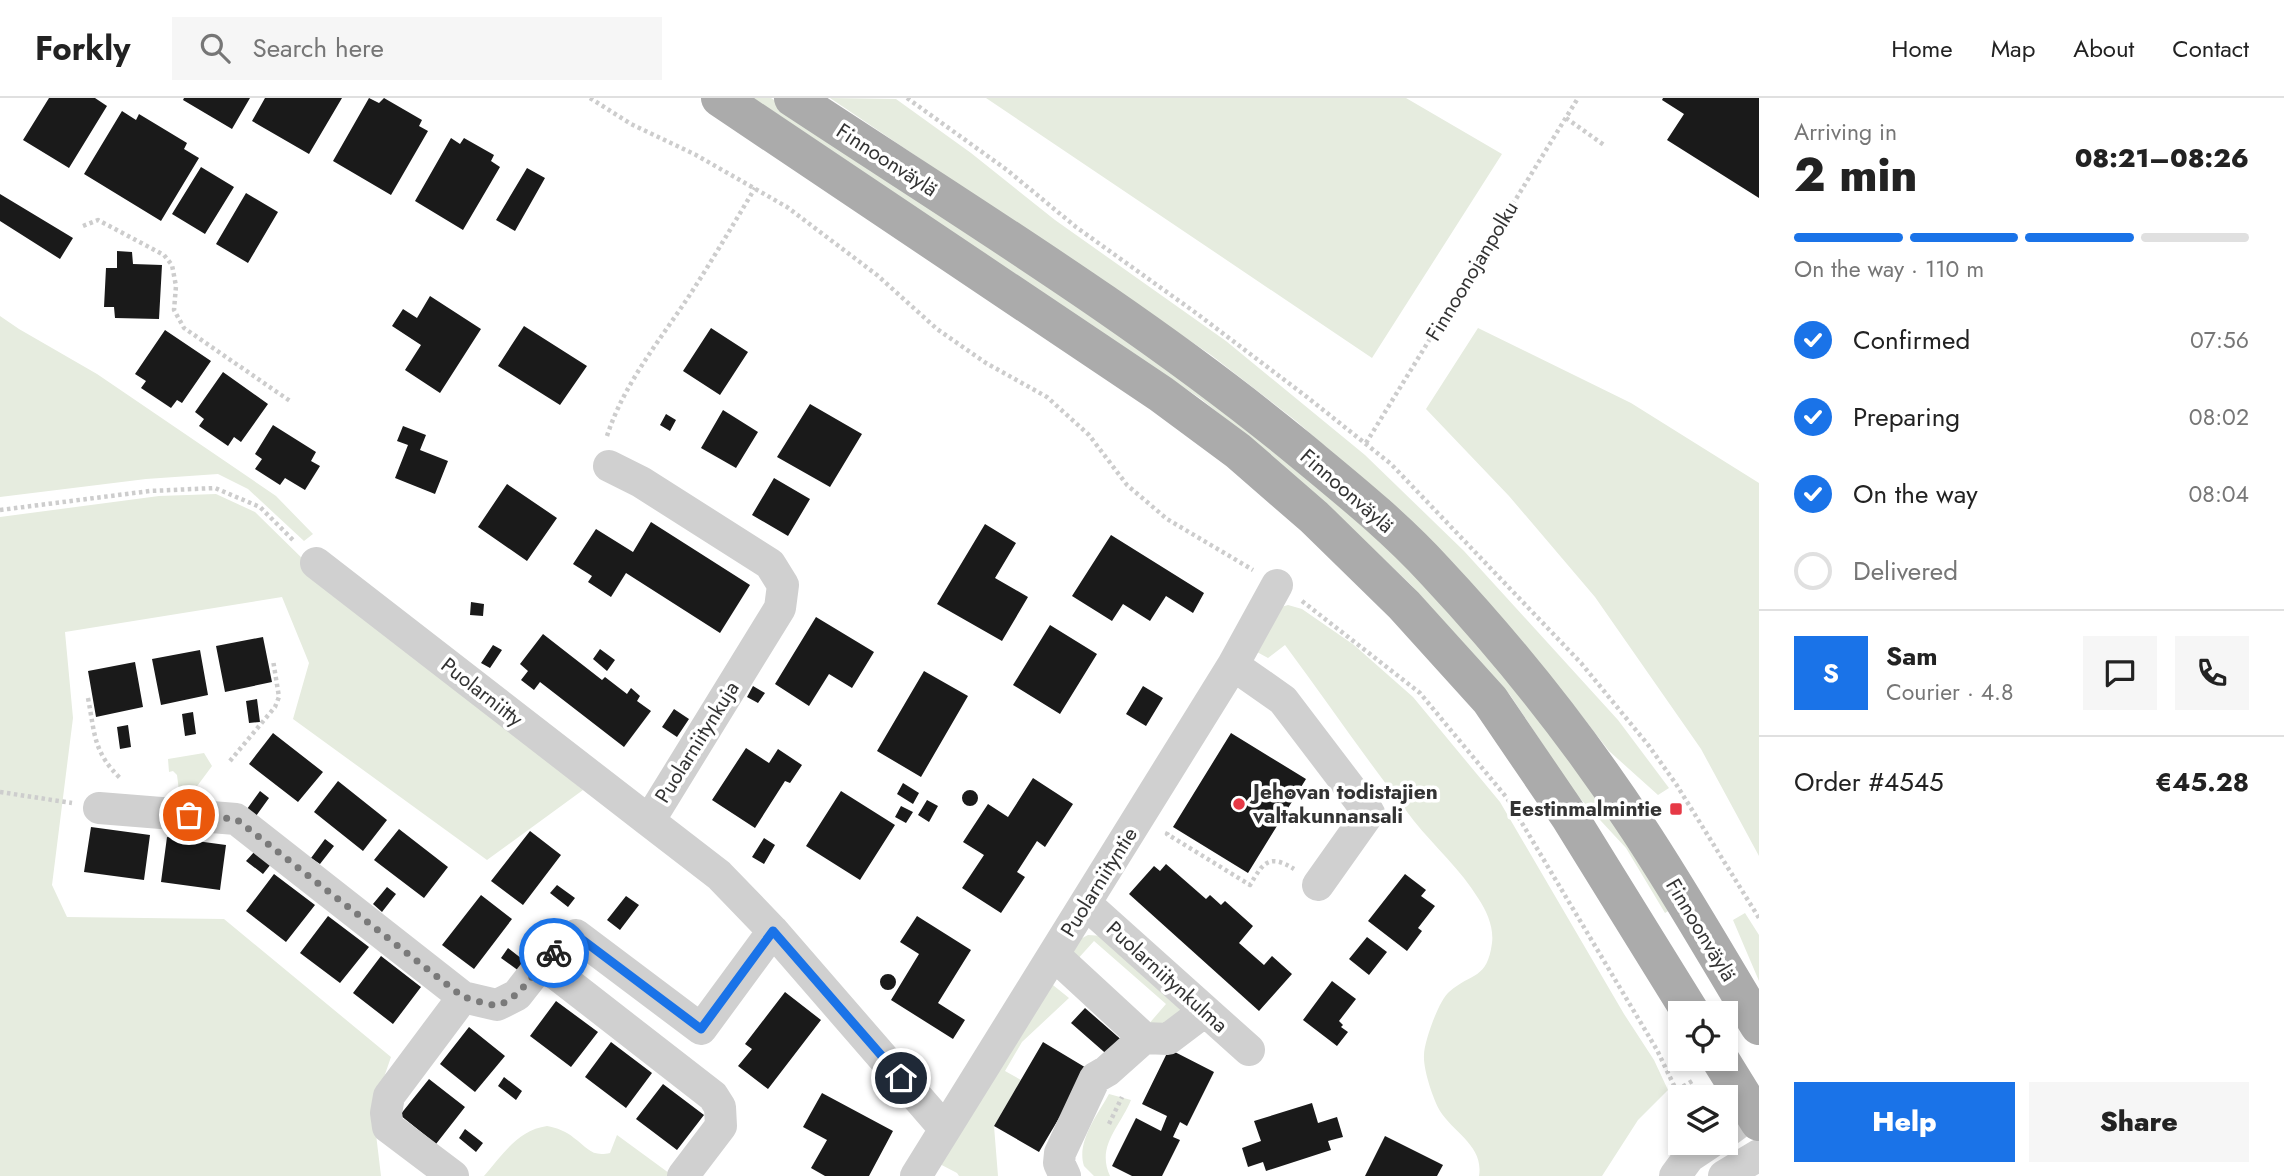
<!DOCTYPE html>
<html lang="en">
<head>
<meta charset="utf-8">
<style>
  :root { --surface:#fff; --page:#f6f6f6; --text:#222; --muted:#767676; --line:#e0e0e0; --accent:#1a73e8 }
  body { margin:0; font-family:Jost,sans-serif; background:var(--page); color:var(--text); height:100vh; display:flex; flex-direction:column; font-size:26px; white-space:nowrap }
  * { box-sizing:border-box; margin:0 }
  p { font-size:23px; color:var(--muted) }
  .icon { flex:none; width:38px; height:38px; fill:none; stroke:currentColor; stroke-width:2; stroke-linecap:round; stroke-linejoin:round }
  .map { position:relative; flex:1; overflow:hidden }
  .drawer { display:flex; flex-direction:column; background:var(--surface); width:525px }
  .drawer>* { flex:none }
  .buttons { position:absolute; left:1668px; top:903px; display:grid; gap:14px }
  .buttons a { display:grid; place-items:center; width:70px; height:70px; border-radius:0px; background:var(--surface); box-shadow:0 4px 10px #0003; font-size:35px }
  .pin { position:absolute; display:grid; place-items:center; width:60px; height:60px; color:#fff; margin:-30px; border:4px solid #fff; border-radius:50%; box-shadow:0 2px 7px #0007 }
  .courier { position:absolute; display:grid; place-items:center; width:70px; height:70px; margin:-35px; border:5px solid #1a73e8; border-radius:50%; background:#fff; color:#222; box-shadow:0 2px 9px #0007 }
  .headline em { font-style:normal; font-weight:800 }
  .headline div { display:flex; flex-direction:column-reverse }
  .headline { display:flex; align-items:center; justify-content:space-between; height:119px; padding:0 35px }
  h1 { font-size:46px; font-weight:800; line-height:52px }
  .bar { display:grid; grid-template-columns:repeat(4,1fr); gap:10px 7px; align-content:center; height:84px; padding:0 35px }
  .bar i { height:9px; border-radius:5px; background:var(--line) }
  .bar .selected { background:var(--accent) }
  .bar p { grid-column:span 4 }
  .line { display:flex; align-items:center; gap:18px; padding:0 35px; border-top:2px solid var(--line) }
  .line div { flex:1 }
  .round { display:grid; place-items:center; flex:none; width:74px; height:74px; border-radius:0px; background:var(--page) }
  ol { padding:0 35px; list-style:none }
  li { display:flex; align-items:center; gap:21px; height:77px }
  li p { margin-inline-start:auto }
  li .icon { padding:7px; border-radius:50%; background:var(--accent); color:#fff; stroke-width:4 }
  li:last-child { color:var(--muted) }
  li i { width:38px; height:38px; border:4px solid var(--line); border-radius:50% }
  .action { display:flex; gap:14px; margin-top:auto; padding:14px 35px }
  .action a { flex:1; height:80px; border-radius:0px; background:var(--accent); color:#fff; font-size:28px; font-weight:800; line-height:80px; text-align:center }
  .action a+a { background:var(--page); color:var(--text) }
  header { display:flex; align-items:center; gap:42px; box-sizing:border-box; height:98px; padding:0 35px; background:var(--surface); border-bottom:2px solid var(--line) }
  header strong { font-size:33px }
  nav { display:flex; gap:38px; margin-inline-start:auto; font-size:24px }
  .search { width:490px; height:63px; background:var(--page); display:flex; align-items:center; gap:18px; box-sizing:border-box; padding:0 24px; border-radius:0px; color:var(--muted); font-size:26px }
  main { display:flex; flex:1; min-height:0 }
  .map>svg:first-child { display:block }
</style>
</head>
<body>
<header>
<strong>Forkly</strong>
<div class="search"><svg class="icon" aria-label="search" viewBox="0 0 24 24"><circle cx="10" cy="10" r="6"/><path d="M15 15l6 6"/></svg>Search here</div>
<nav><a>Home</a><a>Map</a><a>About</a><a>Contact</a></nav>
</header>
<main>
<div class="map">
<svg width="1759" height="1078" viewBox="0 0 1759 1078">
  <rect width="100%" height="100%" fill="#fff"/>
  <!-- green -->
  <path fill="#e6ecdf" d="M753 0H771L1133 244 1273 345 1431 489 1519 590 1675 809 1665 815 1626 750 1575 695 1510 597 1411 487 1346 425 1264 352 1201 301Z
    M830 0 896 1 971 55 1055 122 1226 243 1365 357 1464 453 1618 622 1669 690 1658 697 1609 653 1571 604 1397 411 1296 323 1211 257Z
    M986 0H1406L1502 56 1372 260Z
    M0 218 19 231 97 276 276 398 313 436 304 443 248 391 218 376 146 381 0 399Z
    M1478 230 1631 305 1759 385V758L1701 651 1595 499 1509 398 1426 311Z
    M216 396 255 414 309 467 583 692 487 762 293 621 309 565 282 499 65 534 73 620 52 787 67 819 224 821 391 959 373 1011 381 1078H0V419L159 398Z
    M1288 507 1302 511 1354 547 1413 599 1500 704 1624 916 1654 962 1668 992 1638 1022 1602 1078H1479C1484 1048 1454 1035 1440 1013 1433 1001 1423 971 1424 957 1424 944 1439 902 1449 894 1472 874 1487 882 1492 845 1494 830 1487 813 1478 800 1461 772 1435 749 1414 723 1369 665 1328 605 1285 547L1268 560 1257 554 1281 509Z
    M204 655 212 668 195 691 179 693 177 677 173 673 169 674 168 661Z
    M1745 815 1759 837V883L1733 822Z
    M1088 837 1103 838 1183 912 1180 925 1147 928 1166 906 1094 843 1075 864 1069 847Z
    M1043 879 1069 900 1022 944 1005 973 1021 982 994 1028 998 1078H959L957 1075 934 1063Z
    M1109 996 1131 1002C1120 1029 1096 1048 1110 1078H1094L1084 1068C1076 1044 1098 1016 1109 996Z
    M547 1028C557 1030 566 1033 574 1040 588 1050 591 1059 610 1055L617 1037 673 1078H484C502 1057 518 1032 547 1028Z"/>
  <!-- building -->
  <path fill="#1a1a1a" d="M49 0H95L107 8 69 70 23 42Z
    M184 0H250L232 31 183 2Z
    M265 0H342L309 56 252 23Z
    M369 0 379 5 384 0 422 22 419 28 428 33 391 97 333 63Z
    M1663 0H1759V100L1667 42 1684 16 1662 2Z
    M122 13 136 22 139 16 187 45 184 51 199 60 161 123 84 76Z
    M451 40 460 46 464 40 494 57 491 63 500 69 463 132 415 103Z
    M201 69 234 89 205 136 172 116Z
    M527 70 545 80 515 133 496 122Z
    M246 95 278 114 248 165 216 146Z
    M0 96 73 140 60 161 0 123Z
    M117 153 132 154 133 166 162 167 159 221 115 220 114 209H104L106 170H117Z
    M430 198 481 231 440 295 405 272 421 247 392 228 403 211 417 220Z
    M524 228 587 268 560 307 498 268Z
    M711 230 748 254 720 297 683 273Z
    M165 232 211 263 182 305 177 302 171 310 141 290 146 283 135 276Z
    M223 274 268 306 241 344 234 339 228 348 199 328 204 321 195 314Z
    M810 306 862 336 830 389 777 359Z
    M723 312 758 334 736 370 701 350Z
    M666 316 676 322 670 333 660 327Z
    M273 327 316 354 311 363 320 368 305 392 285 380 280 387 255 371 262 361 255 356Z
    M403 328 426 337 420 352 448 363 435 396 395 380 408 347 397 343Z
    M774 380 810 401 788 438 752 417Z
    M507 386 557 420 527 463 478 429Z
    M651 424 750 487 720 535 626 475 611 499 588 484 592 478 573 466 596 431 633 454Z
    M985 426 1016 445 995 480 1028 499 1002 543 937 506Z
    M1111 437 1204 495 1193 515 1166 498 1150 523 1123 506 1112 523 1072 498Z
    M471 504 484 506 483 518 470 517Z
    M816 519 874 554 852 590 829 576 809 608 775 586Z
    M1050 527 1097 556 1060 616 1013 587Z
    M543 536 602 582 605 579 627 596 631 590 640 598 637 603 651 613 624 649 540 584 534 592 521 582 528 573 520 566Z
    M263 539 272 584 225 594 216 548Z
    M493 547 502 552 490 570 481 565Z
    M600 551 615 562 607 573 593 561Z
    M200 552 208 597 161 607 152 561Z
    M135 564 143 609 96 619 88 573Z
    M924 573 968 598 921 679 877 653Z
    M753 588 765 595 758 605 747 599Z
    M1143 588 1163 600 1146 628 1126 616Z
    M257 601 260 624 249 625 246 603Z
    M674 611 689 621 677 639 662 629Z
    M193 614 196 636 185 638 182 616Z
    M128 627 131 649 120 651 117 629Z
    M273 635 323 674 298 704 249 666Z
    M1231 635 1306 681 1248 775 1173 729Z
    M746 650 769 665 778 651 802 667 790 685 785 683 755 730 712 702Z
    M1033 680 1073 706 1045 749 1037 743 1017 774 1025 779 1001 815 962 790 984 757 963 744 988 706 1008 719Z
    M338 683 387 722 363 753 314 714Z
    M903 685 919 695 913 706 897 696Z
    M962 700a8 8 0 1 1 16 0a8 8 0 1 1-16 0Z
    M260 693 269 700 256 718 247 711Z
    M841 693 895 727 860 782 806 748Z
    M927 702 938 708 929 724 918 717Z
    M901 708 913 714 906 725 895 719Z
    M91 729 150 737 144 782 84 774Z
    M399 731 448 769 424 800 374 762Z
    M530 733 561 757 523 807 491 783Z
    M167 739 226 747 220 792 161 784Z
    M764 740 775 747 764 766 752 759Z
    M325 741 334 748 320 766 311 760Z
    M255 753 271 766 263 776 246 763Z
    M1166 766 1206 801 1210 797 1221 807 1225 803 1253 828 1239 845 1264 867 1272 858 1292 876 1259 913 1129 796 1154 768 1160 773Z
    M274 776 315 807 286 844 246 813Z
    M1405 776 1426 792 1421 798 1435 808 1418 830 1422 833 1407 853 1368 823Z
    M557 787 575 800 568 809 550 795Z
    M387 789 396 796 382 814 373 806Z
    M481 797 512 821 474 871 442 847Z
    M626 798 639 807 620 832 607 822Z
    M328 818 369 849 340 885 300 855Z
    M917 818 971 852 938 905 965 922 953 941 891 902 919 856 900 844Z
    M1367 839 1387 854 1369 877 1349 861Z
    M508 850 526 864 519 873 501 860Z
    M381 858 421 889 393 926 353 895Z
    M880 884a8 8 0 1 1 16 0a8 8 0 1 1-16 0Z
    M1332 883 1356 901 1339 923 1343 927 1341 929 1348 934 1337 948 1303 922Z
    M785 894 821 922 768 991 738 968 752 951 745 946Z
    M556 903 598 934 571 969 530 938Z
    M1085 910 1125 945 1111 960 1071 925Z
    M469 929 505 958 475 994 440 966Z
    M611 944 652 975 626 1010 585 979Z
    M1043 944 1088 971 1039 1054 994 1028Z
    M1169 951 1214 974 1187 1028 1180 1024 1173 1039 1180 1042 1162 1078H1132L1112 1068 1136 1020 1161 1033 1167 1018 1142 1006Z
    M504 979 522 993 516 1002 498 988Z
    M429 981 465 1009 436 1046 400 1017Z
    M663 986 704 1017 677 1052 636 1021Z
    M822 995 893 1033 869 1078H825L811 1070 827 1042 803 1029Z
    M1312 1005 1318 1025 1337 1019 1343 1039 1328 1043 1331 1052 1266 1073 1263 1064 1248 1069 1242 1050 1261 1043 1254 1023Z
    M465 1031 483 1045 476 1054 459 1040Z
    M1385 1038 1443 1067 1437 1078H1365Z"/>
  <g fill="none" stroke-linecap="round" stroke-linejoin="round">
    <!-- path -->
    <path stroke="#cdcdcd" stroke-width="4.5" stroke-dasharray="3.5 3.5" stroke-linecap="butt" d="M590 0 631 26 696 57 787 109 877 177 937 231 986 265 1047 299 1089 337 1127 387 1167 421 1253 472
      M907 0 1007 72 1076 129 1196 215 1307 299 1391 366 1581 565 1649 648 1676 686 1759 820
      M1566 20 1604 47
      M83 128 98 122 164 157 172 167 176 188 174 212 184 230 290 303
      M607 338C624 285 661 241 691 195 713 161 734 125 755 90
      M1366 345 1578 0
      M0 412 150 393 215 390 260 409 295 444
      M1302 503 1420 595 1507 700 1657 952 1680 1000
      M88 600C95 636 93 654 121 681
      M230 663 275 609 279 599 273 562
      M0 694 72 705
      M1168 734 1167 736 1250 787C1263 765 1269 755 1294 771
      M1677 992 1694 982
      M1109 1026 1122 999"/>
    <!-- minor -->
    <path stroke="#d0d0d0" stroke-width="32" d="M609 368 641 384 770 466 783 487 780 510 649 723 719 777 773 833 944 1030
      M316 465 649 723
      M1233 567 1283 602 1369 715 1318 787
      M99 710 236 721 463 899 497 907 517 897 542 865 576 837 701 931 773 833
      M1086 806 1249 952
      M1054 857 1144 940
      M542 865 713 998 720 1009 721 1028 683 1078
      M1726 1034 1759 1010
      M453 1078 388 1029 386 1015 389 998 463 899
      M916 1078 1233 567 1277 487
      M1065 1078 1059 1065 1060 1055 1095 980 1107 973 1144 940 1168 941 1205 913
      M1675 1078 1689 1059 1710 1045
      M1724 1078 1759 1057"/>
    <!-- major -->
    <path stroke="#ababab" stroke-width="38" d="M720 0 1161 296 1238 353 1314 419 1404 507 1490 602 1569 718 1691 915
      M793 0C964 113 1140 220 1298 350 1345 389 1394 428 1435 473 1509 552 1579 640 1638 730 1681 795 1719 862 1759 928
      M1720 961 1759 1024"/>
  </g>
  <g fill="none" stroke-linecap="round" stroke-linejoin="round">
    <!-- done -->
    <path stroke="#7a7a7a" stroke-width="7" stroke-dasharray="0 12.6" d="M189 717 236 721 463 899C473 901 486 907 496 907 517 905 538 868 554 855"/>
    <!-- route -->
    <path stroke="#1a73e8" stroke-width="9" d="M554 855 576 837 701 931 773 833 901 980"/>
  </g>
  <!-- markers -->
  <g fill="#e63946" stroke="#fff" stroke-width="2.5">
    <circle cx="1239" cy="706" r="7"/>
    <rect x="1669" y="704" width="14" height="14" rx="3.5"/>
  </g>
  <g text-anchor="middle" stroke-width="7" stroke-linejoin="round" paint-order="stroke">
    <!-- street labels -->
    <g font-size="21" fill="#333" stroke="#fff">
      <text transform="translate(887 62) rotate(33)" y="7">Finnoonväylä</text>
      <text transform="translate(1472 173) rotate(-59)" y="7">Finnoonojanpolku</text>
      <text transform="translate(1347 393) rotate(41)" y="7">Finnoonväylä</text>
      <text transform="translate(482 594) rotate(38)" y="7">Puolarniitty</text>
      <text transform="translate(697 644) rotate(-58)" y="7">Puolarniitynkuja</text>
      <text transform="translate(1099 784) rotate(-58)" y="7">Puolarniityntie</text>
      <text transform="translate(1701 832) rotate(59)" y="7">Finnoonväylä</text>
      <text transform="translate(1167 879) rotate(42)" y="7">Puolarniitynkulma</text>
    </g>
    <!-- poi labels -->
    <g font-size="21" font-weight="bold" fill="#333" stroke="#fff" text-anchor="start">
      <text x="1253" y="701">Jehovan todistajien<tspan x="1253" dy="24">valtakunnansali</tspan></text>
      <text x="1662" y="718" text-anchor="end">Eestinmalmintie</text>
    </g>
  </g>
</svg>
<div class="buttons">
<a><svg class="icon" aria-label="locate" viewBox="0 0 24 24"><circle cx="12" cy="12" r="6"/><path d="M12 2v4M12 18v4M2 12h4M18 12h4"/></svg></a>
<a><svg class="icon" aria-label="layers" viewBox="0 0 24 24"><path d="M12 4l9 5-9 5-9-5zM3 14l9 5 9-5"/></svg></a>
</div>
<div class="pin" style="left:189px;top:717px;background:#ea580c"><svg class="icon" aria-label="bag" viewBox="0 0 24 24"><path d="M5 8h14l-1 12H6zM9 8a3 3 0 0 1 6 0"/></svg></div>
<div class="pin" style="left:901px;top:980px;background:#1f2937"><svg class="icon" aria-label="home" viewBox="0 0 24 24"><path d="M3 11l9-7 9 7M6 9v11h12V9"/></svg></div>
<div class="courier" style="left:554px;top:855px"><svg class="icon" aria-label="bike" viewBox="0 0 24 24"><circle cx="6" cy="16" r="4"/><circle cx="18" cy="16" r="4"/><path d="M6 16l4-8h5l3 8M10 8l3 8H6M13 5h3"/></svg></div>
</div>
<section class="drawer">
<div class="headline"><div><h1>2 min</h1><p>Arriving in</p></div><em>08:21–08:26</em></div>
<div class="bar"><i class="selected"></i><i class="selected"></i><i class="selected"></i><i></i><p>On the way · 110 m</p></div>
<ol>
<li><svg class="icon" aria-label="check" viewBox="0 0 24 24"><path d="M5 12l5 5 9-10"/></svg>Confirmed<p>07:56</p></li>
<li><svg class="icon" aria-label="check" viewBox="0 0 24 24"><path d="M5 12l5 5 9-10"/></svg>Preparing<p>08:02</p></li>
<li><svg class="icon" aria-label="check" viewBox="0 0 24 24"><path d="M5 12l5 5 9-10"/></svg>On the way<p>08:04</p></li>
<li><i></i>Delivered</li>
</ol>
<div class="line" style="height:126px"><b class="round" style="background:var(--accent);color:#fff">S</b><div><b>Sam</b><p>Courier · 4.8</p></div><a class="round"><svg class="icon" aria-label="chat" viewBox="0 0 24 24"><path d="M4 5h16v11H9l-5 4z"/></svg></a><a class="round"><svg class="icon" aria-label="phone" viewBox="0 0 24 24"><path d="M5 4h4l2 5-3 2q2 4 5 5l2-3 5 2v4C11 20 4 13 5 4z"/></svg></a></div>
<div class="line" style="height:91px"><div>Order #4545</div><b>€45.28</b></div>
<div class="action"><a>Help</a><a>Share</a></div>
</section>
</main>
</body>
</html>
